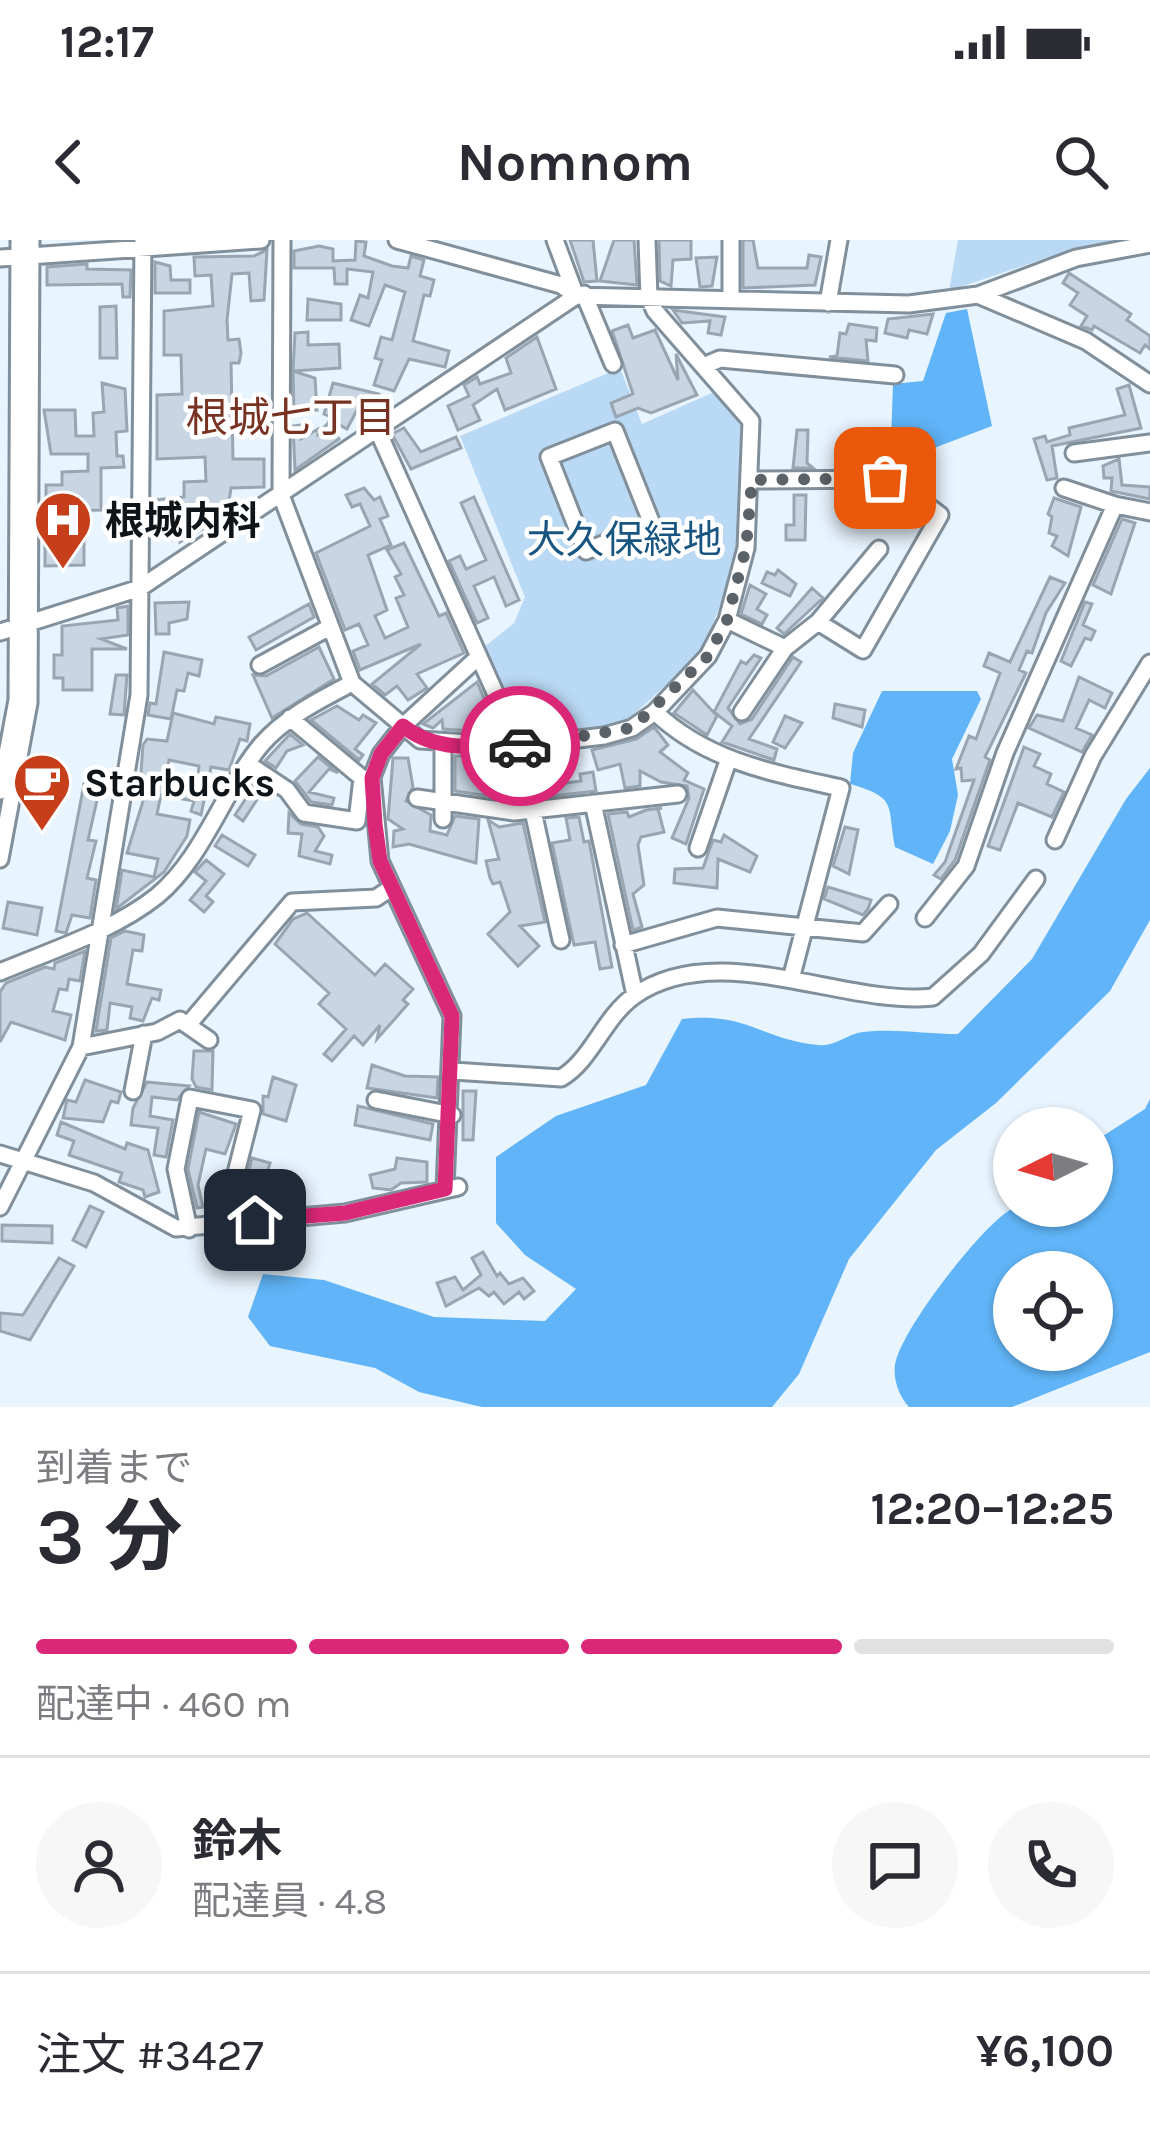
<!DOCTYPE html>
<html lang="ja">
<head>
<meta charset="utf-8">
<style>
  :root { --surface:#fff; --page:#f7f7f7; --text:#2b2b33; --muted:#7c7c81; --line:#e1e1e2; --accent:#db2777 }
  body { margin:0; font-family:Karla,"Noto Sans JP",sans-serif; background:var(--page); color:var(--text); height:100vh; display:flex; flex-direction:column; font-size:45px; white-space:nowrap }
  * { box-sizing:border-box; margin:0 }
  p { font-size:39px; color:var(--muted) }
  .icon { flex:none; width:66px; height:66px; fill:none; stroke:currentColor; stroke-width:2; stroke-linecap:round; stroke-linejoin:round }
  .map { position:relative; height:1167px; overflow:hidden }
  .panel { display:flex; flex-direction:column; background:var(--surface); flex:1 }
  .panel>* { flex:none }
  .needle { width:78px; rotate:265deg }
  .tools { position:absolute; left:993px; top:867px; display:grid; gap:24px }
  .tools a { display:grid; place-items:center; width:120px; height:120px; border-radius:50%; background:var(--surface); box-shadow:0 3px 9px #0004; font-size:60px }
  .pin { position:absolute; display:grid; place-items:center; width:102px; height:102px; color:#fff; margin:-51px; border-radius:24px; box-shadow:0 6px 18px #0006 }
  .courier { position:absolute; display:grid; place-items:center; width:120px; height:120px; margin:-60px; border:9px solid #db2777; border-radius:50%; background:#fff; color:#222; box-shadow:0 3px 15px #0007 }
  .summary em { font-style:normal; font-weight:700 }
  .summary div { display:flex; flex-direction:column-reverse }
  .summary { display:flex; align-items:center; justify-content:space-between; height:204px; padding:0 36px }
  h1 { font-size:78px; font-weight:700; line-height:90px }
  .bar { display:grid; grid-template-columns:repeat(4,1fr); gap:18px 12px; align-content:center; height:144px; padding:0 36px }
  .bar i { height:15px; border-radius:9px; background:var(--line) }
  .bar .selected { background:var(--accent) }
  .bar p { grid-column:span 4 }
  .line { display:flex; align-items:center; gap:30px; padding:0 36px; border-top:3px solid var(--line) }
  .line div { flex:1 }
  .round { display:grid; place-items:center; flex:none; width:126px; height:126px; border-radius:63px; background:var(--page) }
  .status { display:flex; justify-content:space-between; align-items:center; height:84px; padding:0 60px; background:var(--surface); direction:ltr }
  .status svg { height:33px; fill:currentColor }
  header { display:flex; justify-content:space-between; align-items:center; height:156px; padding:0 36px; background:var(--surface); font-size:54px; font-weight:700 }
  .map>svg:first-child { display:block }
</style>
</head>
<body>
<div class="status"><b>12:17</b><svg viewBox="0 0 49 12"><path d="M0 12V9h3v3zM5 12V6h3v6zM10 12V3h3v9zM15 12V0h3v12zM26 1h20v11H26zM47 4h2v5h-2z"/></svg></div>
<header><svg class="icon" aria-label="back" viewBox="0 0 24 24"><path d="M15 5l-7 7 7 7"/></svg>Nomnom<svg class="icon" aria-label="search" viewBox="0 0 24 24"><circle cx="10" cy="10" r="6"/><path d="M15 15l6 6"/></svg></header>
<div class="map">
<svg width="1150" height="1167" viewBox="0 0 1150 1167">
  <rect width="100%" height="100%" fill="#e8f4fe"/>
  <!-- green -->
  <path fill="#bad9f4" d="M958 0H1122L1052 16 949 51Z
    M620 128 642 184 714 152 741 182 738 317 702 413 625 482 527 500 520 498 483 408 514 383 525 357 460 196Z"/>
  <!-- forest -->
  <path fill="#60b4f7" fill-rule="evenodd" d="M967 69 992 186 913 216 891 202 893 144 923 141 946 73Z
    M882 451H977L981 459 952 519 958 555 950 591 933 624 895 607C887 564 898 558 850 544L853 513Z
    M1150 528V680L1110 751 996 863 936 910 849 1019 799 1134 772 1167H482L419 1152 375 1128 270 1106 248 1077 263 1034 324 1040 434 1077 545 1081 576 1049 525 1015 496 983V917L556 876 646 845 682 779C749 772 759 799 818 805 835 807 847 794 863 792 893 788 927 794 958 794L1032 719 1126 559Z
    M1150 859V1112L1012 1167H909C899 1156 893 1140 895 1125 900 1091 980 988 1010 970 1028 958 1070 966 1092 966V903L1145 869ZM1014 1032H1092V1110H1014Z"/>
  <!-- building -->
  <path fill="#c7d6e2" stroke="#99a6b2" stroke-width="3" fill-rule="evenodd" d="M570 0H593L597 41 584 42Z
    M614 0H634L637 45 600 41Z
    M659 0H691V19L673 20 671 46 660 41Z
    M743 0H753L758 28H807L809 15 821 17 815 45 743 48Z
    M356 1 366 2 364 16 392 26 408 28 411 16 424 20 420 36 434 40 430 56 424 55 413 101 449 111 445 127 409 119 394 151 374 145 382 120 375 118 381 97 392 100 405 52 385 45 369 86 351 80 360 55 368 58 373 32 347 29V44H335L334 28H294V11L319 6 333 9V21L355 20Z
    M267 10 264 60 251 61 249 33 232 34 227 80 228 100 239 99 241 113 239 123H231L233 219H264V247L231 248 227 275 180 302 179 284 160 285V274H153V260L184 257V242L206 241 205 217 157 219V155L182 154 181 115H164V71L213 66 211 35 195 36 194 17 254 16Z
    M717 17 712 46 700 47 696 18Z
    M155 22 170 26 171 40H190V53H155Z
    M87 24V29L131 30 130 57H123L122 44 47 45V27Z
    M1069 33 1131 74 1127 80 1150 96V109L1145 105 1140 113 1094 86 1092 90 1081 86 1087 76 1070 65 1078 53 1063 43Z
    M308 59 341 64V80H307Z
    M116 66 117 118H100V67Z
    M673 70 725 77 721 95 708 93 710 81 682 83Z
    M933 74 927 94 909 90 907 98 885 93 888 79Z
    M849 84 877 88 876 101 866 100 868 121 829 117 837 116 840 93 846 94Z
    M628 85 633 98 655 90 678 140 676 114 697 155 651 173 638 168 616 177 611 163 633 154 612 91Z
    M308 92V105L339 104 340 128 293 131 295 93Z
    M537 97 556 149 505 170 497 149 473 165 480 180 458 190 448 166 469 156 464 145 477 137 480 144 511 133 506 118Z
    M293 131 315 138 317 170 294 171Z
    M102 143 125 149 127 191 116 192 117 216H123L124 227 101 228V270L67 271 65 302H84V325L45 326V299H52V256H46V245H62V232L88 231V214H51L44 170H75L76 196H94L93 173 104 172Z
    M333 143 379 154 375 169 371 174 357 170 347 189 330 180 333 178 324 174Z
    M1129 145 1141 188 1052 206 1057 238 1047 240 1034 199 1045 196 1047 202 1070 195 1069 188 1125 175 1117 149Z
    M329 182 339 199 295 230 293 186 301 185V199L318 189V194Z
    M404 188 421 212 456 197 461 208 411 229 392 194Z
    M797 190H808L807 223 813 228H793Z
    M853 210 894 211 893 223 853 221Z
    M1119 219 1122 245 1150 247V259L1111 251 1112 238H1104L1103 226Z
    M364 248 374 260 380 257 388 276 380 279 391 305 368 315 387 370 375 376 385 398 408 387 396 358 404 355 395 337 401 334 387 310 404 303 439 376 446 373 464 413 417 434 427 448 408 460 397 446 385 455 372 444 421 404 360 430 353 411 368 405 359 384 345 390 316 313 370 286 360 264 352 267 346 255Z
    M794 255H806L805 300H786V285H794Z
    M474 257 519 360 506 366 494 337 474 346 488 378 477 383 449 321 460 316 466 329 486 320 461 263Z
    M1054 258 1081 267 1068 316 1052 306 1057 296 1049 293 1052 277 1048 274Z
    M1122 279 1135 283 1111 354 1093 345Z
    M778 330 796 344 790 356 762 343 767 332 775 335Z
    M1050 337 1065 343 1046 373 1032 413 1027 411 1019 430 1026 433 985 517 990 520 955 620 941 639 934 635 945 622 974 540 962 541 961 528 956 529 969 496 976 499 1000 433 984 426 989 413 1010 422Z
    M750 345 766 354 757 369 767 375 762 384 741 374Z
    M812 348 823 358 784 394 777 388Z
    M189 362 187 379 169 383V394H156L155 363Z
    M1085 362 1092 364 1083 385 1095 391 1091 400 1085 398 1071 426 1061 421Z
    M309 364 314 377 256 410 249 397Z
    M128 366V395L101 399 127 409H92V450H63V438H54V415H62V386L118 380 117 368Z
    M319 407 334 439 272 478 253 435 266 436Z
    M164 412 202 420 199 436 188 433 184 451 177 450 171 479 148 475 150 463 156 464Z
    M754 415 761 418 728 468 740 484 752 479 793 417 801 422 749 499 777 509 774 520 722 502 732 486 714 472 741 421 746 424Z
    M116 435H127L124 475 110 474Z
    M1079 437 1112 453 1105 468 1089 460 1076 488 1092 495 1082 512 1029 488 1037 475 1063 481Z
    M477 442 490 472 485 474 487 492 443 489 442 480 433 488 423 484Z
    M693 450 717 476 707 495 674 473Z
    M835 464 865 470 862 487 833 478Z
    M337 466 359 480 363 475 376 483 355 509 363 515 359 520 311 480Z
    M173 473 214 484 216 477 250 484 247 501 240 499 229 530 211 527 201 575 191 571 194 561 161 555 157 574 190 580 187 596 164 632 116 669 122 630 154 637 158 619 127 613 147 548 140 546 143 505 147 499 167 501ZM169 520 199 526 197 549 164 543Z
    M785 476 802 483 785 508 773 502Z
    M654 487 668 505 660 512 688 533 684 540 704 549 686 604 672 598 689 558 687 546 661 542 640 531V546L625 548 620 524 598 530 592 510 636 499Z
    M290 494 303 505 287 511 276 528 265 521Z
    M1024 507 1040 514 1034 526 1051 534 1047 544 1064 552 1052 577 1018 563 1000 610 988 606Z
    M455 516H471L475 539 514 543 531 541 528 518 540 517 545 539 557 537 558 544 581 541 580 534 593 532 596 551 516 560 455 551Z
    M318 517 338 533 329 529 309 552 334 558 332 565 311 562 295 541Z
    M393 518H408L413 547 406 561 431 575 430 591 447 595 455 576 479 579 476 623 409 604 393 607 394 591 403 589 388 579Z
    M251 540 264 549 243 581 235 575 253 548Z
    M84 544 100 547 88 600 96 601 87 638 96 640 90 678 72 675 66 693 56 691Z
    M662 568 658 569 664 592 641 597 638 605 644 645 633 654 642 687 633 690 608 574 627 572 629 577 646 570Z
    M289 573 301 584 318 587 324 596 315 611 332 615 330 624 299 616 302 594 288 593Z
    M579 577 584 602 589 601 612 727 600 729 595 702 574 705 552 603 570 600 566 578Z
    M488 580 499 587 523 583 545 682 520 686 539 706 518 726 488 694 510 672 500 642 493 644 490 638 486 621 499 619Z
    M845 587 858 590 849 634 833 626Z
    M222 595 255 615 248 626 215 606Z
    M724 595 757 616 750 632 718 619 717 648 674 643 675 629 703 628 713 600 721 602Z
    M206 620 224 634 206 656 213 662 204 672 190 660 206 641 195 632Z
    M828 647 871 660 868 669 863 675 824 659Z
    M8 662 42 668 37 695 3 688Z
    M307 673 375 735 385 724 413 749 403 760 408 764 377 799 380 785 363 805 354 796 332 821 324 814 346 789 319 764 329 753 275 704 293 679Z
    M125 691 144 695 142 711 133 710 127 744 161 750 159 760 152 758 143 781 130 778 132 767 110 763 107 790 96 791 111 698Z
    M85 711 80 741 69 739 67 750 59 749 53 771 71 775 65 800 11 782 0 802V752L6 743 45 727 54 729 55 723Z
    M194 811H213L212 850 196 847 192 839Z
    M372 825 405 836 438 837 437 858 367 848Z
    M273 837 296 845 286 881 263 874V856L268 857Z
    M85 840 121 852 118 863 111 861 103 882 63 878 67 860 76 862Z
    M147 842 189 846 177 860 152 857 150 876 173 880 166 917 154 915 158 888 131 885 133 868Z
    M463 851H476L473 900H463Z
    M358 866 433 884 430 900 355 885Z
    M199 872 236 884 225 914 206 909 198 945 203 967 197 968 188 929Z
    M61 882 125 909 127 903 148 910 159 952 145 957 143 950 119 942 122 933 69 915 74 901 57 895Z
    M252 918 270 923 259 959 275 960V967L239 970Z
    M397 918 427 922V942L401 943 391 950 373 948 370 935 395 929Z
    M90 966 103 972 86 1007 73 1000Z
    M2 985 52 986V1003L2 1001Z
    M483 1012 497 1036 500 1033 509 1044 523 1038 534 1051 524 1059 519 1052 504 1064 494 1052 489 1056 479 1048 446 1066 437 1043 455 1037 463 1050 481 1035 472 1018Z
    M59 1018 74 1026 30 1100 0 1091V1073L23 1075Z"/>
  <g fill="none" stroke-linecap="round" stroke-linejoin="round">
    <!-- minor casing -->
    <g stroke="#818f9a" stroke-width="21">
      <path id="minor" d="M282 0 281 255 352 443 420 500 519 506 604 496 632 488 655 472 708 416 727 380 746 308 751 181 655 71 649 58 647 0
        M397 0 561 45 576 56
        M555 0 576 56
        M731 0V59
        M0 18 261 0
        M584 54 613 124
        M978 55 1086 101 1150 144
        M828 63 839 0
        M706 125 720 119 895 135
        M377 189 519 506
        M615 191 652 284 586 311 549 217Z
        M1074 213 1150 203
        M752 240 892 239 940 275 863 410 818 382
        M1064 248 1115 265
        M727 380 785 408
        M0 392 140 348 576 56 909 64 978 55 1076 18 1150 4
        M260 425 330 387
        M655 472C706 521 773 533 841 548L791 739
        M742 472 785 408 818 382 879 309
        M248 524 287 550 304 573 357 581 362 538 290 478
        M0 551 17 460 19 0
        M417 558 514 572 678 554
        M593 563 635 755
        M533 571 561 700
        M443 579V506
        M1055 600 1093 516 1150 423
        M698 608 728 521
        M0 619 29 463 31 0
        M925 678 966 626 1005 513 1115 265 1150 272
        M623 705 717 678 863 693 889 664
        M0 732C52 710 113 691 157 656 204 617 223 551 261 505 285 477 320 460 352 443
        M188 785 292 662 376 658 391 648
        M81 807 157 792 180 780 209 800
        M453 831 561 838C591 821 604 777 634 756 718 697 845 767 933 757L981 714 1036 639
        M133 851 144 794
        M376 860 452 875
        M0 914 94 943 176 988 345 973 458 947
        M445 949 452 776 380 621 372 537 381 514 403 486 474 421
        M0 967 81 807 139 455 143 0
        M189 989 176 929 190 858 252 870 223 984"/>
    </g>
    <!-- minor -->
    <use href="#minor" stroke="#fff" stroke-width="15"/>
  </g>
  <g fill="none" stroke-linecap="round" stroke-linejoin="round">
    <!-- done -->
    <path stroke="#5b6268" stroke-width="12" stroke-dasharray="0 21.6" d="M520 506 632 488 708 416 727 380 746 308 752 240 885 238"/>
    <!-- route -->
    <path stroke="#db2777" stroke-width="15" d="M255 980 345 973 445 949 452 776 380 621 375 584 372 538 381 514 403 486C436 513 479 506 520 506"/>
  </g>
  <!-- icons -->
  <defs>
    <g id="hospital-pin" transform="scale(3)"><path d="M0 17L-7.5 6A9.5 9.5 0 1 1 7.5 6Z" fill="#c73e1b" stroke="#fff"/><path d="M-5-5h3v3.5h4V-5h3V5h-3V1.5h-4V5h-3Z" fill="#fff"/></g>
    <g id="cafe-pin" transform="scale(3)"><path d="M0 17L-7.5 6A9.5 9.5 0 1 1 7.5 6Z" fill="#c73e1b" stroke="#fff"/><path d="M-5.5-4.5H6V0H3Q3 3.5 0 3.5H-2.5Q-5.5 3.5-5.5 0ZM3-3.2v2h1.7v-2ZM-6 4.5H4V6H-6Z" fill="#fff"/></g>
  </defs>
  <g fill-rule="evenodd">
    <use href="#hospital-pin" x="63" y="280"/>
    <use href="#cafe-pin" x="42" y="542"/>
  </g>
  <g text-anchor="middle" stroke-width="9" stroke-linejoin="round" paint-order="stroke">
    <!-- poi labels -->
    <g font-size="39" font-weight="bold" fill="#0f1418" stroke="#fff" text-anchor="start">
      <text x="105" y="294">根城内科</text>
      <text x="84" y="556">Starbucks</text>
    </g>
    <!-- park labels -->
    <g font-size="39" fill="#185581" stroke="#fff">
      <text x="624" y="313">大久保緑地</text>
    </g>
    <!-- neighbourhood labels -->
    <g font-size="42" fill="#773222" stroke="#fff">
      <text x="291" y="192">根城七丁目</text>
    </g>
  </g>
</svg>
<div class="tools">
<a><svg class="needle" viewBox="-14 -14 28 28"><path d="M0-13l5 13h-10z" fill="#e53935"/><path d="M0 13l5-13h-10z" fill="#7c7c81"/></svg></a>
<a><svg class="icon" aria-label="locate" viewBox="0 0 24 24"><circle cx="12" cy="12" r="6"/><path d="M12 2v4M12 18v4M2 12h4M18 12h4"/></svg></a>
</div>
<div class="pin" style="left:885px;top:238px;background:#ea580c"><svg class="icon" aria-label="bag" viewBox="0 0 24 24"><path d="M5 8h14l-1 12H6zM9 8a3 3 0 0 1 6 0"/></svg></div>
<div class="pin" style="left:255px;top:980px;background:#1f2937"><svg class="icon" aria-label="home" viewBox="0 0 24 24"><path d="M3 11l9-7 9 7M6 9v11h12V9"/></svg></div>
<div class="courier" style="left:520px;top:506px"><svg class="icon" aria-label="car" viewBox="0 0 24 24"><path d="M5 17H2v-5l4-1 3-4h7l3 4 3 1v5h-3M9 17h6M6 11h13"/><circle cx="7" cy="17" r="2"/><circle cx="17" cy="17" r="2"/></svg></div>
</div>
<section class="panel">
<div class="summary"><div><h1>3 分</h1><p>到着まで</p></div><em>12:20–12:25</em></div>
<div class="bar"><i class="selected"></i><i class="selected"></i><i class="selected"></i><i></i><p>配達中 · 460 m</p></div>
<div class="line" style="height:216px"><a class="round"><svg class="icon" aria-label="person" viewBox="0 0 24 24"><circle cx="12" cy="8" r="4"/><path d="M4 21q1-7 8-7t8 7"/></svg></a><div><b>鈴木</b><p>配達員 · 4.8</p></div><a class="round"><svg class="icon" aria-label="chat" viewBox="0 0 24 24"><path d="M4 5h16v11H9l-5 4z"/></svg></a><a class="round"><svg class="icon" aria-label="phone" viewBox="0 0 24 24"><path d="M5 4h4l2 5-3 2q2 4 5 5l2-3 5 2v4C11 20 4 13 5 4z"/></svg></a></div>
<div class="line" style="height:156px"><div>注文 #3427</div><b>¥6,100</b></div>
</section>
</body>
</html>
